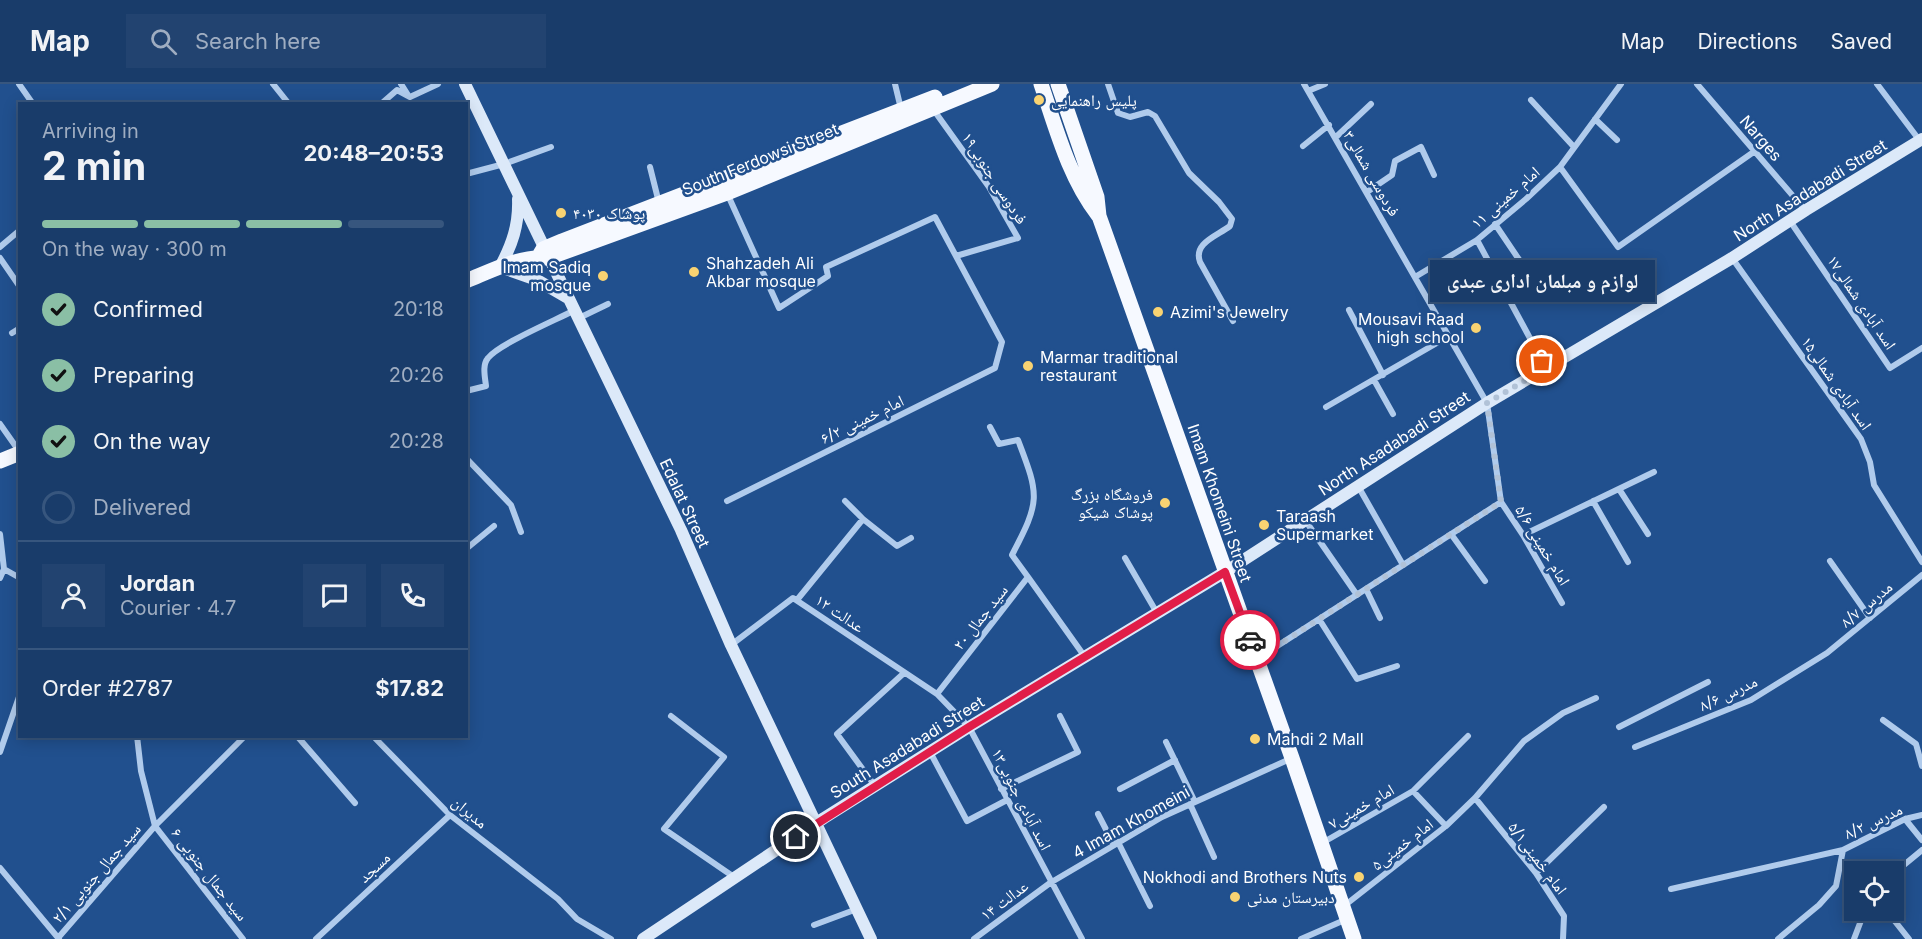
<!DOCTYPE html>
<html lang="en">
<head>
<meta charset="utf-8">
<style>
  :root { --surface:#193c6a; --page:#224370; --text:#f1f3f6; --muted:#9fadc1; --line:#37567e; --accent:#8abfa5 }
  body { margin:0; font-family:Inter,"Noto Naskh Arabic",sans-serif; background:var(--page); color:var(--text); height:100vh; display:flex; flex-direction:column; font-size:22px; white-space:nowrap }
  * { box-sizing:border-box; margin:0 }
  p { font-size:20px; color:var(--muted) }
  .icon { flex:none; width:33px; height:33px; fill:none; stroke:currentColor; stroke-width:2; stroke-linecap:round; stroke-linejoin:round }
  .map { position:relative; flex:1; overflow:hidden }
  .side { position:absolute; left:18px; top:18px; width:450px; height:636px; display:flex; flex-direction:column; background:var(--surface); border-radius:0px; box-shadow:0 3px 15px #0003,0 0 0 2px var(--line) }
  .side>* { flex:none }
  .controls { position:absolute; left:1844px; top:777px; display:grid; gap:12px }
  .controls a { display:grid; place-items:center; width:60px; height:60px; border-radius:0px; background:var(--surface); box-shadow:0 3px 15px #0003,0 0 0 2px var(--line); font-size:30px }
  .pin { position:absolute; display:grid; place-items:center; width:51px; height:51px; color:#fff; margin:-26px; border:3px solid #fff; border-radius:50%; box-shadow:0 2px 6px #0007 }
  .courier { position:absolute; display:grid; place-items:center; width:60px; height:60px; margin:-30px; border:4px solid #e11d48; border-radius:50%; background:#fff; color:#222; box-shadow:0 2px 8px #0007 }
  .bubble { position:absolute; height:42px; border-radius:0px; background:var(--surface); box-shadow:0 3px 15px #0003,0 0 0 2px var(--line); font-size:20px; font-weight:700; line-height:42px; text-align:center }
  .head em { font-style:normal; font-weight:700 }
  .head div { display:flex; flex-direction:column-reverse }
  .head { display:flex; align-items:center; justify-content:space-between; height:102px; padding:0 24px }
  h1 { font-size:39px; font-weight:700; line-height:45px }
  .bar { display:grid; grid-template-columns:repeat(4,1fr); gap:9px 6px; align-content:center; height:72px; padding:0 24px }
  .bar i { height:8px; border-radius:4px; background:var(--line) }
  .bar .current { background:var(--accent) }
  .bar p { grid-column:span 4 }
  .line { display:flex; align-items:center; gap:15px; padding:0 24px; border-top:2px solid var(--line) }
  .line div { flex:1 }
  .round { display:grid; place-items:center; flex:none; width:63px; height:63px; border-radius:0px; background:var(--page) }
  ol { padding:0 24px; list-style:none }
  li { display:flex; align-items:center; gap:18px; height:66px }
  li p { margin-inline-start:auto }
  li .icon { padding:6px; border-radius:50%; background:var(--accent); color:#111; stroke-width:4 }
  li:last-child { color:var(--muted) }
  li i { width:33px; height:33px; border:3px solid var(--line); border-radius:50% }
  header { display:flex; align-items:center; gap:36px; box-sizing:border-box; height:84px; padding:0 30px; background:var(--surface); border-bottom:2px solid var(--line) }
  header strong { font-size:28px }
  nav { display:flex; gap:33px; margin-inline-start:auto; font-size:21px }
  .search { width:420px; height:54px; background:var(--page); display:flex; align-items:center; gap:15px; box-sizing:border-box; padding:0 21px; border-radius:0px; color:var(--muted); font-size:22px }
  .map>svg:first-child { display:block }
</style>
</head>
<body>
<header>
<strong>Map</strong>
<div class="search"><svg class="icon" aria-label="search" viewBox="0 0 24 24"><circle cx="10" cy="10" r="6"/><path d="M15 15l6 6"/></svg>Search here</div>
<nav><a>Map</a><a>Directions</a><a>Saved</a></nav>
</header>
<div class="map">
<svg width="1922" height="855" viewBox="0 0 1922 855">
  <rect width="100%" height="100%" fill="#21508e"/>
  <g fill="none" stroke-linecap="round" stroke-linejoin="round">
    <!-- street -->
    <path stroke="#b0cbec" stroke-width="6" d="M19 0 33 20
      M273 0 289 20
      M401 0 408 11
      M895 0 901 25
      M1108 0 1118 29 1130 33 1148 28 1155 32 1189 89 1219 118 1232 135 1230 142C1217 152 1193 159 1200 178L1233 237
      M1697 0 1805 126
      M1877 0 1920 57
      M1308 7 1325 0
      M1531 16 1574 63
      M381 20 397 6 410 13 438 0
      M933 25 989 103 1018 154 956 172
      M1595 35 1617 56
      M1336 53 1371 20
      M1303 62 1329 41
      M650 83 659 119
      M1560 83 1618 163 1755 67
      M466 90 504 80 551 63
      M1367 108 1392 91 1395 77 1421 63 1434 91
      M727 109 779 224 828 192 826 183 935 133 1002 258 995 284 727 417
      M1790 137 1890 284 1922 264
      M1495 140 1520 177
      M1477 156 1546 284
      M0 163 20 146
      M0 174 20 203
      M1732 174 1861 355 1870 378 1874 401 1922 478
      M1415 193 1477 156 1526 115 1560 83 1621 0
      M1349 226 1383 291
      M579 234 608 220
      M12 249 20 244
      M1374 296 1393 330
      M466 307 486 302C485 293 482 281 488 274 499 260 556 236 575 226
      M1326 323 1449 252
      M0 340 19 367
      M990 343 999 360 1018 356C1040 413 1040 417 1012 471L1028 493
      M466 374 511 421 521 448
      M1358 402 1403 481
      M1619 405 1648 450
      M845 417 863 435
      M1593 417 1628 478
      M1501 418 1523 451 1562 519
      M1305 436 1357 511
      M1451 450 1485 497
      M1523 451 1654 388
      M466 465 494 442
      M1125 474 1157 529
      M1830 477 1870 534
      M4 485 20 494
      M0 494 4 485 0 450
      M1366 505 1380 534
      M797 516 863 435 897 462 911 454
      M1319 535 1357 595 1397 582
      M731 561 793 514 937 610 969 643 1082 855
      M1257 575 1501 418 1487 319 1304 0
      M937 610 1028 493 1085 573
      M671 632 724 673 664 745 734 793
      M1883 636 1916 660 1922 682
      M1619 643 1708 598
      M137 652 141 687 155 742 243 855
      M297 652 355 719
      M373 652 450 731 558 815 577 835 611 855
      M1166 658 1195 718
      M1635 663 1751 616 1827 569 1922 491
      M0 668 20 610
      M930 668 967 737 1007 716
      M875 702 837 650 904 589
      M1001 705 1078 668 1060 632
      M1120 705 1175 676
      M1413 707 1468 652
      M1475 714 1536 789 1564 832 1563 855
      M1190 720 1214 773
      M1098 730 1114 761
      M1905 735 1922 756
      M1118 758 1150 822
      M1322 759 1413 707 1446 742
      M0 784 59 855
      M1536 789 1604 723
      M1893 790 1922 766
      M1671 805 1843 766
      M1344 822 1446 742 1475 714 1524 657 1563 629 1596 614
      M1886 826 1909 855
      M814 841 857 825
      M58 854 155 742 245 652
      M316 855 450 731
      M974 855 1050 799 1162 733 1290 675
      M1301 855 1347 835
      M1778 855 1819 821 1836 802 1843 766 1905 735 1922 731
      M1854 855 1865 826"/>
    <!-- secondary -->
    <path stroke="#dce9f9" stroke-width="12" d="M465 0 681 446 731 561 871 855
      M518 115C519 141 512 161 500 183L537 196 568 214
      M643 855 824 734 969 643 1225 488 1487 319 1732 174 1806 126 1922 55"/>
    <!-- primary -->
    <path stroke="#f6f9ff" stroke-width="15" d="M1041 0C1056 44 1069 94 1098 131
      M1058 0 1097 113 1099 132 1292 674 1354 855
      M540 170 543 165 562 157 935 13
      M466 197C491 187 521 171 548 174L727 109 992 0
      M0 377 20 369"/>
  </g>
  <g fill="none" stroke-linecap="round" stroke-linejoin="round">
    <!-- done -->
    <path stroke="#b1c2d7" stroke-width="6" stroke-dasharray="0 10.8" d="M1250 556 1257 575 1501 418 1487 319 1546 284 1542 277"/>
    <!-- route -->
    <path stroke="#e11d48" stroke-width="8" d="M796 753 969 643 1225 488 1250 556"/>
  </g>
  <!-- markers -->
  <g fill="#f9d372" stroke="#21508e" stroke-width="2">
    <circle cx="1039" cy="16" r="6"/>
    <circle cx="561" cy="129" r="6"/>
    <circle cx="694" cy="188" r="6"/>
    <circle cx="603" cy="192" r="6"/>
    <circle cx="1158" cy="228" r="6"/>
    <circle cx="1476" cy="244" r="6"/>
    <circle cx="1028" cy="282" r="6"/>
    <circle cx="1165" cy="419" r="6"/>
    <circle cx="1264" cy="441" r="6"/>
    <circle cx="1255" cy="655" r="6"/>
    <circle cx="1359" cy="793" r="6"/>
    <circle cx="1235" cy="813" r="6"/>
  </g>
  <g text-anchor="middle" stroke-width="5" stroke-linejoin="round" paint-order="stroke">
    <!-- poi labels -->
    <g font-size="16" fill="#fff" stroke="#21508e" text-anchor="start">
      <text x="1051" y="22">پلیس راهنمایی</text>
      <text x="573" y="135">پوشاک ۴۰۳۰</text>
      <text x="706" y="185">Shahzadeh Ali<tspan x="706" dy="18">Akbar mosque</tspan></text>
      <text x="591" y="189" text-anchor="end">Imam Sadiq<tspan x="591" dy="18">mosque</tspan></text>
      <text x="1170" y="234">Azimi's Jewelry</text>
      <text x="1464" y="241" text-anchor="end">Mousavi Raad<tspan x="1464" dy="18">high school</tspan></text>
      <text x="1040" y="279">Marmar traditional<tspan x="1040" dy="18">restaurant</tspan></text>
      <text x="1153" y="416" text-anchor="end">فروشگاه بزرگ<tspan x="1153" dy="18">پوشاک شیکو</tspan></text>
      <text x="1276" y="438">Taraash<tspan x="1276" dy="18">Supermarket</tspan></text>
      <text x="1267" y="661">Mahdi 2 Mall</text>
      <text x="1347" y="799" text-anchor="end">Nokhodi and Brothers Nuts</text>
      <text x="1247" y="819">دبیرستان مدنی</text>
    </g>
    <!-- street labels -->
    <g font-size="16" fill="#fff" stroke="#21508e">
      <text transform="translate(1761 54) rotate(49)" y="6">Narges</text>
      <text transform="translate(760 75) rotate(-22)" y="6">South Ferdowsi Street</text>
      <text transform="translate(1372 89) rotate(60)" y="6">فردوسی شمالی۳</text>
      <text transform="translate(995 94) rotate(57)" y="6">فردوسی جنوبی۱۹</text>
      <text transform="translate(1810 106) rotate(-32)" y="6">North Asadabadi Street</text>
      <text transform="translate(1505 113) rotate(-41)" y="6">امام خمینی ۱۱</text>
      <text transform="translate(1862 218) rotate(56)" y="6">اسد آبادی شمالی۱۷</text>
      <text transform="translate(1837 299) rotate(55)" y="6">اسد آبادی شمالی۱۵</text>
      <text transform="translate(862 335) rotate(-26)" y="6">امام خمینی ۶/۲</text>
      <text transform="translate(1394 359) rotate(-33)" y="6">North Asadabadi Street</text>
      <text transform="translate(685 419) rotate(65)" y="6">Edalat Street</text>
      <text transform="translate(1220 419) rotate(71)" y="6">Imam Khomeini Street</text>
      <text transform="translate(1543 461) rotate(59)" y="6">امام خمینی ۵/۶</text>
      <text transform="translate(1866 520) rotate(-40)" y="6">مدرس ۸/۷</text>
      <text transform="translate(840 529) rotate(34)" y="6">عدالت ۱۲</text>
      <text transform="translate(980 533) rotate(-52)" y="6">سید جمال ۲۰</text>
      <text transform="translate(1728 609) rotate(-25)" y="6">مدرس ۸/۶</text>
      <text transform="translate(907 663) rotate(-32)" y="6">South Asadabadi Street</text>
      <text transform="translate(1022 715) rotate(63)" y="6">اسد آبادی جنوبی۱۳</text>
      <text transform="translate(1361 722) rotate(-30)" y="6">امام خمینی۷</text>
      <text transform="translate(470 728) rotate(40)" y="6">مدیران</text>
      <text transform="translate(1873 737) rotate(-25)" y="6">مدرس ۸/۲</text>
      <text transform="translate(1131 738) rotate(-29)" y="6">4 Imam Khomeini</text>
      <text transform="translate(1402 760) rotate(-38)" y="6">امام خمینی۵</text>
      <text transform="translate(1538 774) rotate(53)" y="6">امام خمینی۵/۱</text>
      <text transform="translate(374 783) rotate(-43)" y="6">مسجد</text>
      <text transform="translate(96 789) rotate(-49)" y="6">سید جمال جنوبی ۲/۱</text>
      <text transform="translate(210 790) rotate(52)" y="6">سید جمال جنوبی ۶</text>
      <text transform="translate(1004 816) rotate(-37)" y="6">عدالت ۱۴</text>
    </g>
  </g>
</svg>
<div class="controls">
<a><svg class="icon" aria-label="locate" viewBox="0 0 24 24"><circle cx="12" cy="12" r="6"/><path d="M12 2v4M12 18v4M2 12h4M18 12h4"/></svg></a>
</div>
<div class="pin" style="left:1542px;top:277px;background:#ea580c"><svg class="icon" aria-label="bag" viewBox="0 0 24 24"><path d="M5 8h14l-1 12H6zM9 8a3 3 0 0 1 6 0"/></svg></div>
<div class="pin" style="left:796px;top:753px;background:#1f2937"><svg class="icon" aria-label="home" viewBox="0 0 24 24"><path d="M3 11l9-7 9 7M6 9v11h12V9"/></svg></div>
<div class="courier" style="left:1250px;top:556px"><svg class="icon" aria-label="car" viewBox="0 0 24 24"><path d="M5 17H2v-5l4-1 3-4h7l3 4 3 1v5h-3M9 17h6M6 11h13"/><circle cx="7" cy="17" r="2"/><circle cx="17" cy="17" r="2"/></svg></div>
<div class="bubble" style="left:1430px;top:176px;width:225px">لوازم و مبلمان اداری عبدی</div>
<section class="side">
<div class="head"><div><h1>2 min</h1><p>Arriving in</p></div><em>20:48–20:53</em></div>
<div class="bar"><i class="current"></i><i class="current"></i><i class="current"></i><i></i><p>On the way · 300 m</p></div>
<ol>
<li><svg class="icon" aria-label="check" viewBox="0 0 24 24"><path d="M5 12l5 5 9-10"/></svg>Confirmed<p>20:18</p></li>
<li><svg class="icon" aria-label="check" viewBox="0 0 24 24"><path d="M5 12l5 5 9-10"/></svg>Preparing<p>20:26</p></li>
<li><svg class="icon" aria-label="check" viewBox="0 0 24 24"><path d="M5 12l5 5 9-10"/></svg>On the way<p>20:28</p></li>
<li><i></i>Delivered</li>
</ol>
<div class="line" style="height:108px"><a class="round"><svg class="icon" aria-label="person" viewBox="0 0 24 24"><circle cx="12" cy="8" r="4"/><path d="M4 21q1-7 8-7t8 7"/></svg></a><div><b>Jordan</b><p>Courier · 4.7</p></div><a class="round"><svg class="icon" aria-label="chat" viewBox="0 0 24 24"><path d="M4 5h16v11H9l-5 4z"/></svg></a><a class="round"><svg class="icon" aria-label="phone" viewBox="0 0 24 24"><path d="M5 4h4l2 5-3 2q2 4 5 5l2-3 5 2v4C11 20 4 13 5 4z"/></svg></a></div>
<div class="line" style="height:78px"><div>Order #2787</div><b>$17.82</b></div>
</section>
</div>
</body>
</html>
